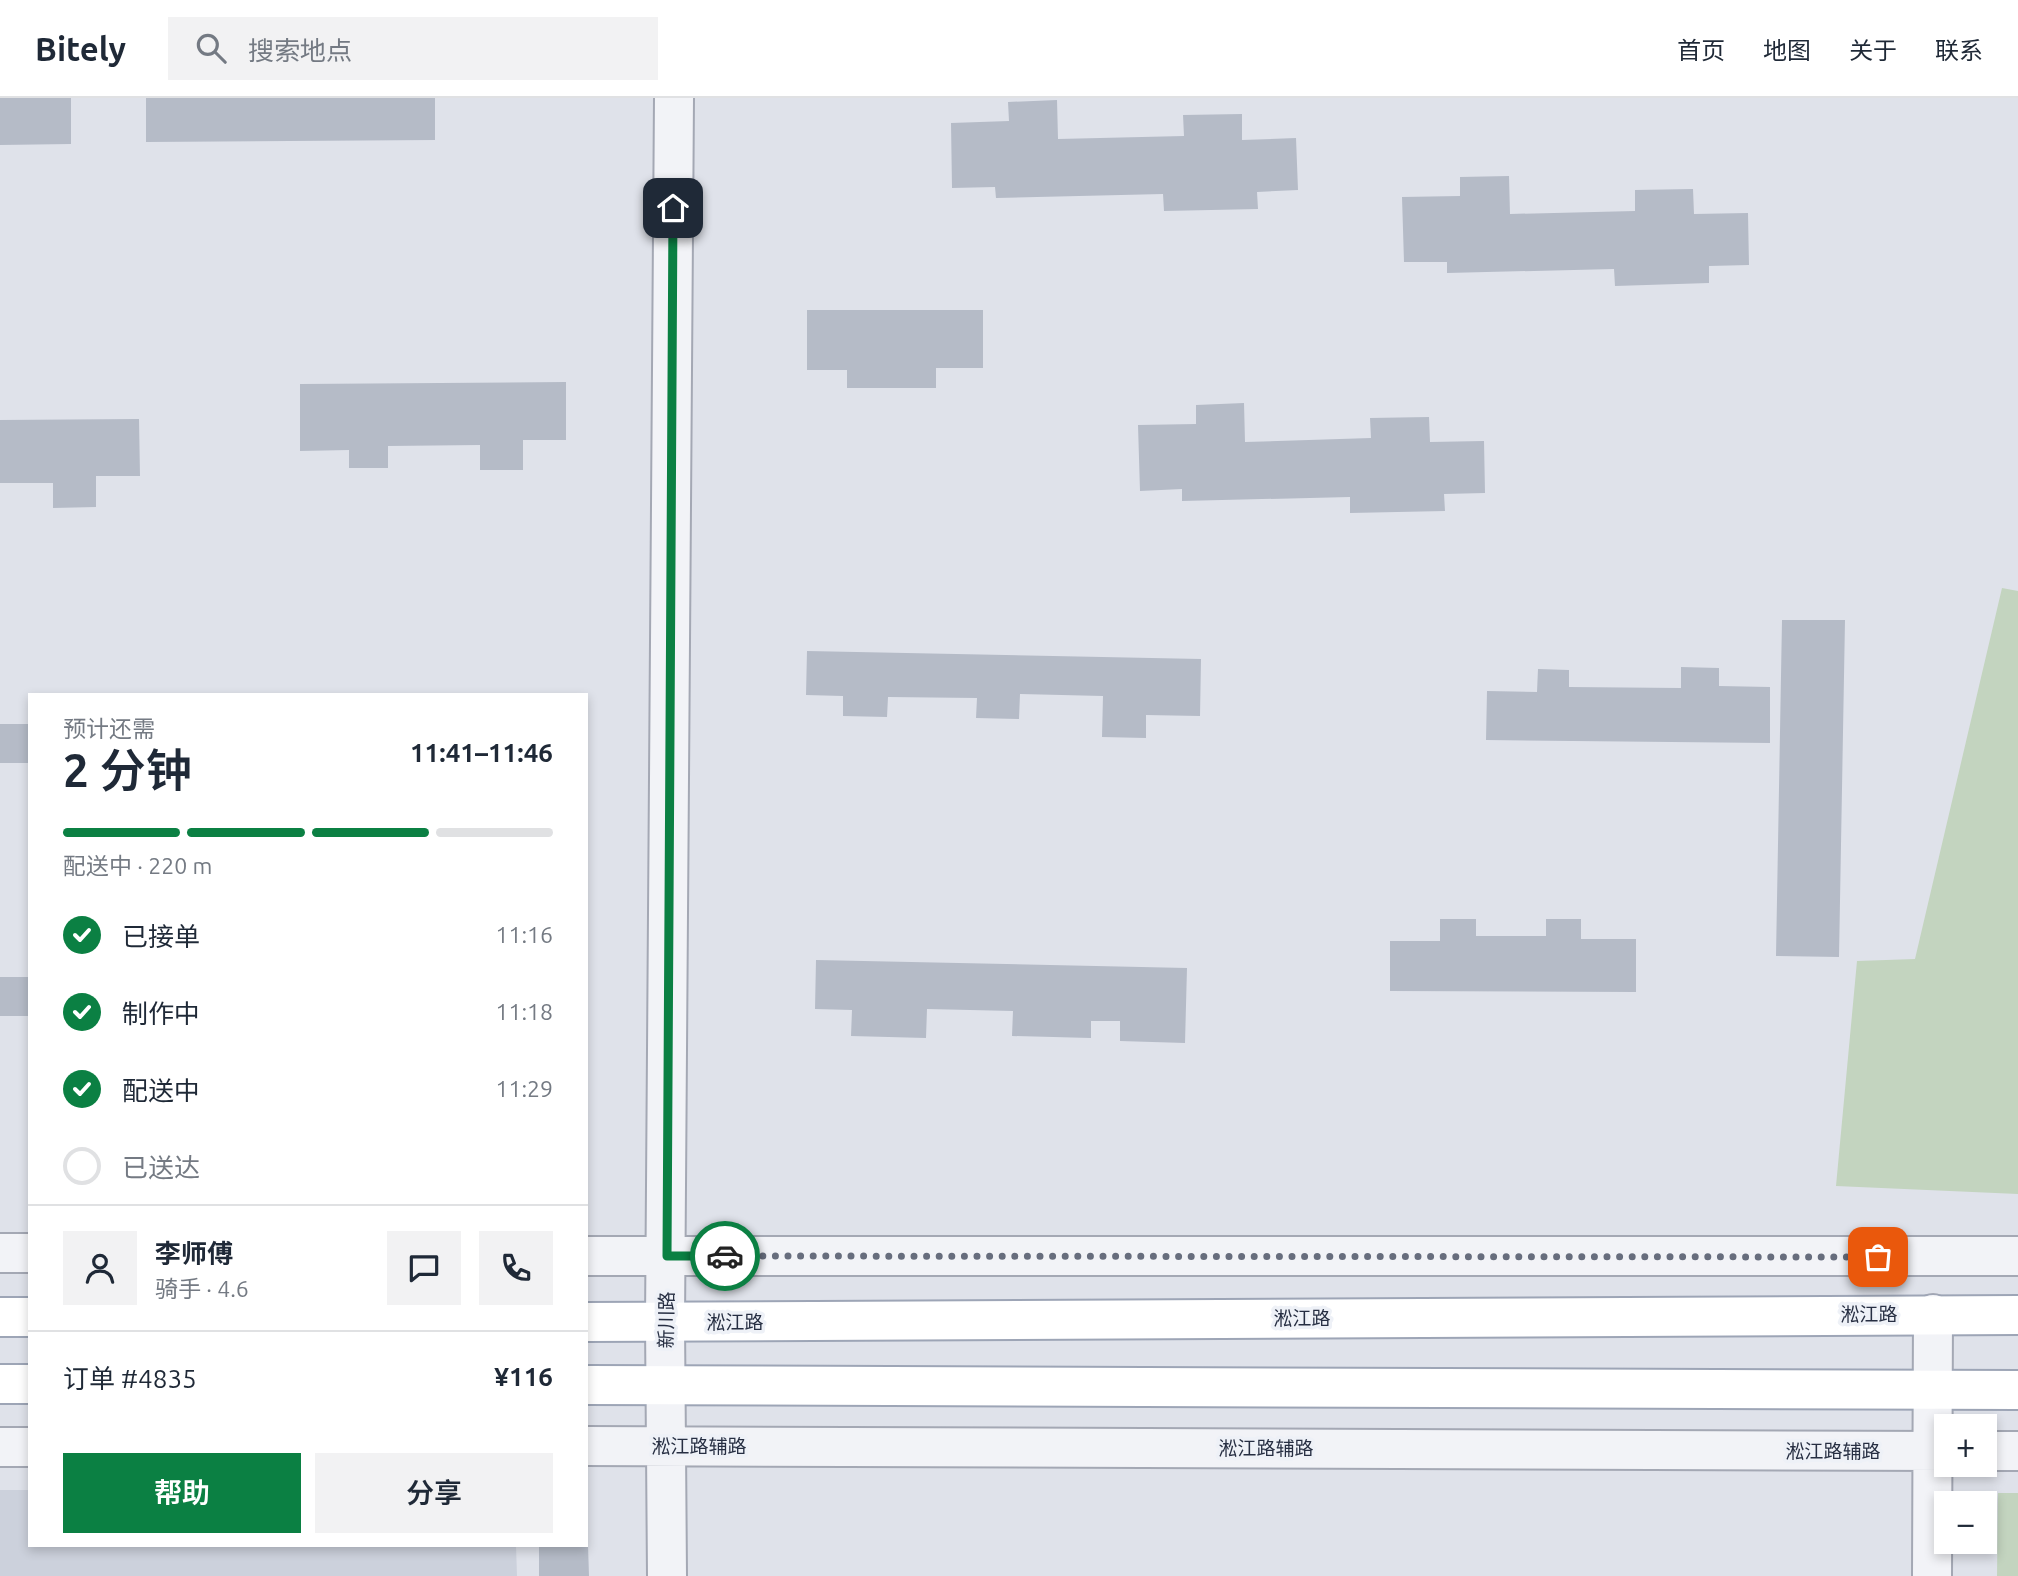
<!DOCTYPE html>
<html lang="zh">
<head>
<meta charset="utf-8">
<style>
  :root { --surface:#fff; --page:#f2f2f3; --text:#1f2937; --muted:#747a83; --line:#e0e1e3; --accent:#0b8043 }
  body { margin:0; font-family:Ubuntu,"Noto Sans SC",sans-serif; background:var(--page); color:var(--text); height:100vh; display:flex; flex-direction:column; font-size:26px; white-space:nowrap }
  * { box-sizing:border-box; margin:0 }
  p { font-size:23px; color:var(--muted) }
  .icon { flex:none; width:38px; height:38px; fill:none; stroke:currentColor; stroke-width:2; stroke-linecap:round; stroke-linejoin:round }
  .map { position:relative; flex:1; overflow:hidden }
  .side { position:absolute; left:28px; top:595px; width:560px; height:854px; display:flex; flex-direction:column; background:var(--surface); border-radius:0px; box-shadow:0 4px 10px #0003 }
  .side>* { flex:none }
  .tools { position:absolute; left:1934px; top:1316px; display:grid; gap:14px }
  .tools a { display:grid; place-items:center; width:63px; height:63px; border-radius:0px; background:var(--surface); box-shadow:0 4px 10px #0003; font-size:35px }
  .pin { position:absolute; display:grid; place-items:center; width:60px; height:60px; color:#fff; margin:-30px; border-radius:14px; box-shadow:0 4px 10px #0006 }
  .courier { position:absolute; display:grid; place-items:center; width:70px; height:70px; margin:-35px; border:5px solid #0b8043; border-radius:50%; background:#fff; color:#222; box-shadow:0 2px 9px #0007 }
  .headline em { font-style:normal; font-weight:600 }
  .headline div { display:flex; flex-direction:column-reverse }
  .headline { display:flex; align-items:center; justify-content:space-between; height:119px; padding:0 35px }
  h1 { font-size:46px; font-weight:600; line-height:52px }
  .bar { display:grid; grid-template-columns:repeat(4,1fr); gap:10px 7px; align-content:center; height:84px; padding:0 35px }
  .bar i { height:9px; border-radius:5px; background:var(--line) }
  .bar .on { background:var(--accent) }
  .bar p { grid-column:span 4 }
  .line { display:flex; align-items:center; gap:18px; padding:0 35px; border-top:2px solid var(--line) }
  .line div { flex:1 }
  .round { display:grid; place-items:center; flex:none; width:74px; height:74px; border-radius:0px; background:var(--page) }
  ol { padding:0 35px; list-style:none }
  li { display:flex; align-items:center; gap:21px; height:77px }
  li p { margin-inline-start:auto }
  li .icon { padding:7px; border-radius:50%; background:var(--accent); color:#fff; stroke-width:4 }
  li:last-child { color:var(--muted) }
  li i { width:38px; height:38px; border:4px solid var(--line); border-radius:50% }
  .button { display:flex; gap:14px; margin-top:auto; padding:14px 35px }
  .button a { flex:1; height:80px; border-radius:0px; background:var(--accent); color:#fff; font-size:28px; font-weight:600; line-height:80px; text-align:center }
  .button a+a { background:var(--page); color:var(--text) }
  header { display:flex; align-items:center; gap:42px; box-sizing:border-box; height:98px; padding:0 35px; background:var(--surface); border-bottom:2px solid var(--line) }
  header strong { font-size:33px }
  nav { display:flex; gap:38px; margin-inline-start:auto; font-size:24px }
  .search { width:490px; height:63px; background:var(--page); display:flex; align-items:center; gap:18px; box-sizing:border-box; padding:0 24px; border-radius:0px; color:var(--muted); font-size:26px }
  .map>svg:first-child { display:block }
</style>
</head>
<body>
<header>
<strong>Bitely</strong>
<div class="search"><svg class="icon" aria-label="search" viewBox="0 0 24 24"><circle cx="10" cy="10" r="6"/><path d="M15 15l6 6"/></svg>搜索地点</div>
<nav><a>首页</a><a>地图</a><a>关于</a><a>联系</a></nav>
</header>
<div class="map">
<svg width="2018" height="1478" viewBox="0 0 2018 1478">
  <rect width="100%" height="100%" fill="#dfe2ea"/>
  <!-- built -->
  <path fill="#ccd1dc" d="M0 1392H30V1447H516L517 1478H0Z"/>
  <!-- green -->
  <path fill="#c3d4bf" d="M2002 490 2018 493V1096L1836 1088 1857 863 1915 861Z
    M1998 1395H2018V1478H1997Z"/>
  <!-- building -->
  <path fill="#b5bbc7" d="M0 0H71V46L0 47Z
    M146 0H435V42L146 44Z
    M1057 2 1058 41 1184 38 1183 17 1242 16V42L1296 40 1298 92 1257 94 1258 111 1164 113 1163 96 996 100 995 89 952 90 951 25 1009 23 1008 4Z
    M1509 78 1510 116 1635 113V92L1693 91 1694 116 1748 115 1749 167 1709 168V185L1615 188 1614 171 1447 175V164H1404L1402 99 1460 98V79Z
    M807 212H983V270H936V290H847V272H807Z
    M566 284V342H523V372H480V347L388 348V370H349V352L300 353V286Z
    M1244 305 1245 344 1371 340 1370 320 1429 319 1430 344 1484 343 1485 395 1444 396 1445 413 1350 415V399L1182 403V391L1140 393 1138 327 1196 326V307Z
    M139 321 140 378H96V409L53 410V385H0V322Z
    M1782 522H1845L1839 859 1776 858Z
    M807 553 1201 561 1200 618 1146 617V640L1102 639 1103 598 1020 596 1019 621 976 620 977 600 888 599 887 619 843 618V598L806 597Z
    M1681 569 1719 570V588L1770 589V645L1486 642 1487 593 1537 594 1538 571 1569 572V589L1681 590Z
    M0 626H30V665H0Z
    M1440 821H1476V838H1546V821H1581V841H1636V894L1390 893V843H1440Z
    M816 862 1187 870 1185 945 1120 943V923H1091V940L1012 938 1013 913 927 911 926 940 851 938 852 912 815 911Z
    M0 879H30V918H0Z
    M539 1447H588L589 1478H539Z"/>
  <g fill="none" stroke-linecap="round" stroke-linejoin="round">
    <!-- minor casing -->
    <g stroke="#a4a8b4" stroke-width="42">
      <path id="minor" d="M0 1155H30
        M586 1158H2018
        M586 1348 1946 1353
        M0 1349H30
        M1984 1353H2018
        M667 1478 665 1224 674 0
        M1932 1478 1933 1216"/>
    </g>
    <!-- major casing -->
    <g stroke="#9da5b6" stroke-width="42">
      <path id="major" d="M0 1219H30
        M586 1224 2018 1217
        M0 1286H30
        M586 1287 2018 1292"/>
    </g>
    <!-- minor -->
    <use href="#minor" stroke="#f2f3f7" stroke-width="38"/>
    <!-- major -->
    <use href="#major" stroke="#fff" stroke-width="38"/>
  </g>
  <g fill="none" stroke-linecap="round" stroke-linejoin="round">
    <!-- done -->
    <path stroke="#676d7d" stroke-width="7" stroke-dasharray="0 12.6" d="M725 1158 1878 1159"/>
    <!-- route -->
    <path stroke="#0b8043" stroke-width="9" d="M673 110 667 1158H725"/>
  </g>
  <g text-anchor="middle" stroke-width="7" stroke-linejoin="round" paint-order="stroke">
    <!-- street labels -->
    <g font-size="19" fill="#262e42" stroke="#eef1f7">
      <text x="1869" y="1223">淞江路</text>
      <text x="1302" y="1227">淞江路</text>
      <text transform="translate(666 1222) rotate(-89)" y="7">新川路</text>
      <text x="735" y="1231">淞江路</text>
      <text x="699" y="1355">淞江路辅路</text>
      <text x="1266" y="1357">淞江路辅路</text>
      <text x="1833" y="1360">淞江路辅路</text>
    </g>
  </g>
</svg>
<div class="tools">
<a>+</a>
<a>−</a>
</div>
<div class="pin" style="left:1878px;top:1159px;background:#ea580c"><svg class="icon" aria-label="bag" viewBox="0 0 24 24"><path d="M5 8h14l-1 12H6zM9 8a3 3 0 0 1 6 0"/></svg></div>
<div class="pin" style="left:673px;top:110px;background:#1f2937"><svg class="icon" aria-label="home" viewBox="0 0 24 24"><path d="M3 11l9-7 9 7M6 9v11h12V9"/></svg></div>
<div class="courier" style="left:725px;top:1158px"><svg class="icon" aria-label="car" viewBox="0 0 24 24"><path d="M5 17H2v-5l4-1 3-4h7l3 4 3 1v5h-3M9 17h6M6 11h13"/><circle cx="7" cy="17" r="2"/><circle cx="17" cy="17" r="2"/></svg></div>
<section class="side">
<div class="headline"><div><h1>2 分钟</h1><p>预计还需</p></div><em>11:41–11:46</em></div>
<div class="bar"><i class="on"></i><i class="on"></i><i class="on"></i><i></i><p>配送中 · 220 m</p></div>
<ol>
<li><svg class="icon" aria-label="check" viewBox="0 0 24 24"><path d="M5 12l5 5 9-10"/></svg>已接单<p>11:16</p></li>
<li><svg class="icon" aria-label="check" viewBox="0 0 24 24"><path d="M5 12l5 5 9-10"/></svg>制作中<p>11:18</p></li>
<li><svg class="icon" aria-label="check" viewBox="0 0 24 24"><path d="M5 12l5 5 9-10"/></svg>配送中<p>11:29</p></li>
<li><i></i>已送达</li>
</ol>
<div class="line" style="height:126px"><a class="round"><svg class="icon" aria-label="person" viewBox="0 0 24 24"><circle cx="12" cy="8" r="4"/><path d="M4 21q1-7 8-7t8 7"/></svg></a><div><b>李师傅</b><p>骑手 · 4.6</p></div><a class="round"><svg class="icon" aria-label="chat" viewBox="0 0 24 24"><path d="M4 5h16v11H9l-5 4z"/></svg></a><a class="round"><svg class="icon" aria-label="phone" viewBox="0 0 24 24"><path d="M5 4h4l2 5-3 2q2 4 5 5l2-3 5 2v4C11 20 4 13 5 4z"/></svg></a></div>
<div class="line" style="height:91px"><div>订单 #4835</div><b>¥116</b></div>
<div class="button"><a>帮助</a><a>分享</a></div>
</section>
</div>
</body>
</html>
